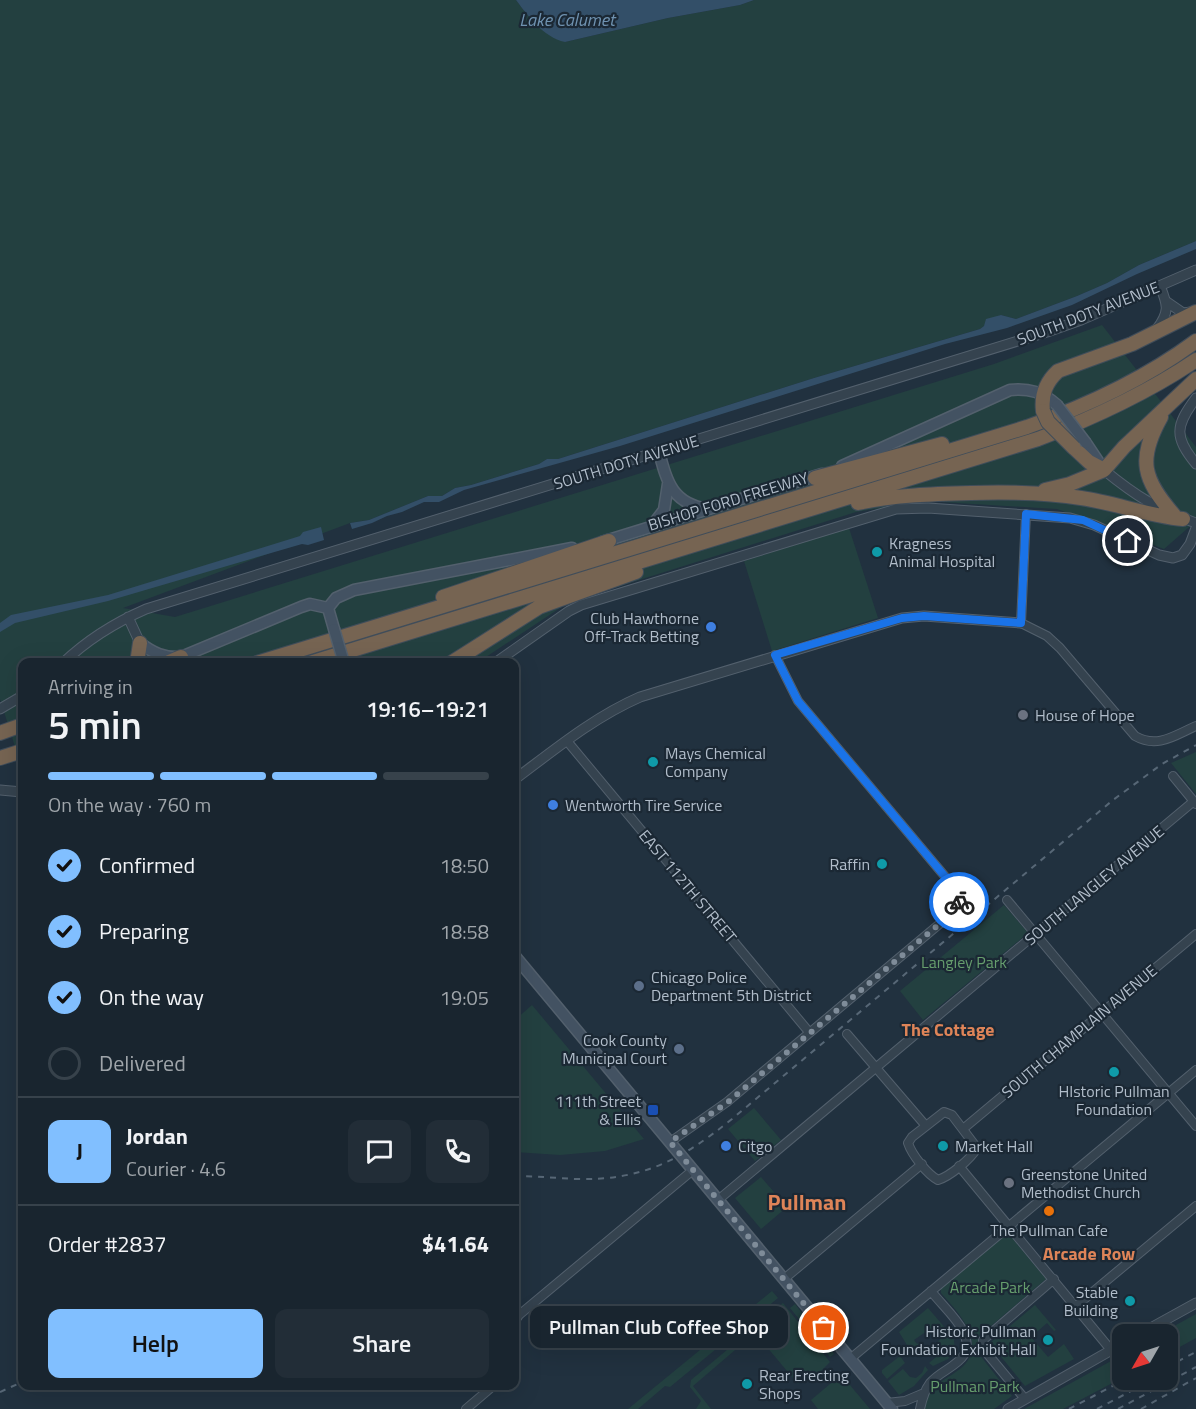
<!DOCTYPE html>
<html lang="en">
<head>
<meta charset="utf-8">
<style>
  :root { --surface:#19252f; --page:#222d37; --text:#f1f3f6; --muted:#9fa5aa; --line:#37424b; --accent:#81bfff }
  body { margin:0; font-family:"Titillium Web",sans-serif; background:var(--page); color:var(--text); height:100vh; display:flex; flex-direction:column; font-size:22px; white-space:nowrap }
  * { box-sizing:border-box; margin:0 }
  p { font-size:20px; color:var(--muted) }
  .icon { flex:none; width:33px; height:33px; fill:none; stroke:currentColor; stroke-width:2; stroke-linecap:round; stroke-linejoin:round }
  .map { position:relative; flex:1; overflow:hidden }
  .sheet { position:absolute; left:18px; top:658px; width:501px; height:732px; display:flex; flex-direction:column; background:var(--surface); border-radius:12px; box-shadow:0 6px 24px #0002,0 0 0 2px var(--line) }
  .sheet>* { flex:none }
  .needle { width:39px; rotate:231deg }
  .fabs { position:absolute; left:1112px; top:1324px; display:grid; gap:12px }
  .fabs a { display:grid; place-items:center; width:66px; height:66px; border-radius:12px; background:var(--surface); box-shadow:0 6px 24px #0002,0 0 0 2px var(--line); font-size:30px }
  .pin { position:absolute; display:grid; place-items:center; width:51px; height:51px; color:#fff; margin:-26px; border:3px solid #fff; border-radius:50%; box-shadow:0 2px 6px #0007 }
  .courier { position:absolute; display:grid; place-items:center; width:60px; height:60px; margin:-30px; border:4px solid #1a73e8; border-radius:50%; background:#fff; color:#222; box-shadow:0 2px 8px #0007 }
  .bubble { position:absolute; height:42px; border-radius:12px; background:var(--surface); box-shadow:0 6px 24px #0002,0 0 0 2px var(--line); font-size:20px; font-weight:600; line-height:42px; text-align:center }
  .headline em { font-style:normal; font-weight:600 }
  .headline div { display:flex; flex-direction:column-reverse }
  .headline { display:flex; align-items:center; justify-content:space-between; height:102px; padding:0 30px }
  h1 { font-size:39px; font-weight:600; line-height:45px }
  .bar { display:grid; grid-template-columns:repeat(4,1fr); gap:9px 6px; align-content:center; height:72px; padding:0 30px }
  .bar i { height:8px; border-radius:4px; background:var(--line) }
  .bar .on { background:var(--accent) }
  .bar p { grid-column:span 4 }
  .line { display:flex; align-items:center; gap:15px; padding:0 30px; border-top:2px solid var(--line) }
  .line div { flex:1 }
  .round { display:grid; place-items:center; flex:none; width:63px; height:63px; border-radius:12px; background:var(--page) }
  ol { padding:0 30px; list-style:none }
  li { display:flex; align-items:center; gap:18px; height:66px }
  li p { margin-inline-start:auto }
  li .icon { padding:6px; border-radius:50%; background:var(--accent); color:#111; stroke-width:4 }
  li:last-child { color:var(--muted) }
  li i { width:33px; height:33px; border:3px solid var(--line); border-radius:50% }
  .primary-button { display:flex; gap:12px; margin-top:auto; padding:12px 30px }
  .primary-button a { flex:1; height:69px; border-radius:12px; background:var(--accent); color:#111; font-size:24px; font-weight:600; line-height:69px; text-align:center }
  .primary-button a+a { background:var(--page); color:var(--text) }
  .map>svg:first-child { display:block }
</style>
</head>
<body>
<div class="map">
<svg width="1196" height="1409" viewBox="0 0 1196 1409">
  <rect width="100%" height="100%" fill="#21313f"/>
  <!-- green -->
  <path fill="#234040" d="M0 0H516L535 25 565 42 668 18 740 5 754 0H1196V241L1139 265 1107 283 1077 296 1016 319 1001 315 980 329 814 378 558 459H547L539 464 471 485 455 488 442 496H428L369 520 350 523 123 608 175 617 994 364 1102 325 1196 447V521L1164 549 1057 509 925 501 856 512 569 602 477 663H22V769L0 699Z
    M849 528 878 618 772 651 744 561Z
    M1196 752V794L1171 763Z
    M1004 905 1028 933 923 1020 900 991Z
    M532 1005 644 1139 605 1151 560 1155 515 1152V1020Z
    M754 1108 781 1140 755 1161 728 1129Z
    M761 1177 787 1207 761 1229 735 1198Z
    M1008 1233 1046 1279 978 1337 979 1354 1012 1396 994 1409H923C931 1382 940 1384 960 1369 990 1345 958 1312 941 1293V1288Z
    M772 1291 778 1298 670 1387 665 1386 638 1409H628Z
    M783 1303 830 1362 818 1374 815 1371 798 1384 755 1333 693 1386 711 1409H696L701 1401 690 1387 691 1380Z
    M795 1304 834 1354 830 1357 790 1308Z
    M1035 1305 1056 1330 1054 1331 1047 1323 1031 1337 1048 1357 1064 1344 1074 1359 1025 1386 990 1343Z
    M928 1308 947 1330 936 1339 927 1331 914 1340 917 1344 922 1341 909 1354 910 1350 899 1332Z
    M1196 1314V1338L1167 1354V1335H1158Z
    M949 1332 954 1340 955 1351 948 1359 933 1366 929 1363 942 1352 935 1344Z
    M1122 1355V1378L1063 1409H1024Z
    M900 1356 905 1363 887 1379 882 1373V1370Z
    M925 1366 928 1370 914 1386 899 1395 888 1381 903 1369 910 1377 916 1378 922 1373Z
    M844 1378 870 1409H818L811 1400 836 1379Z"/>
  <!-- water -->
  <path fill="#334f68" d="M516 0H754L740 5 668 18 565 42C543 37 528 16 516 0Z
    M1196 241V249L1137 274 1072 305 1007 328 945 344 620 446 464 490 439 502H424L402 512 387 516 372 523 352 529 350 523 369 520 428 496H442L455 488 471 485 539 464 547 459H558L814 378 980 329 984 326 986 319 1001 315 1016 319 1077 296 1107 283 1139 265Z
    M321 527 324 540 308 545 302 544 108 601 15 623 0 632V623L11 615 108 595 300 536 303 532Z"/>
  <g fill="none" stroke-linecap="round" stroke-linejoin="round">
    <!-- minor casing -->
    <g stroke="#53606d" stroke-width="10">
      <path id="minor" d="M1026 514 1021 623 1047 636 1060 648 1135 736C1158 749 1175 735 1196 726
        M567 741 809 1032
        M1173 776 1196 804
        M1007 900 1196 1126
        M847 1034 926 1126
        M944 1112 952 1115 977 1148C970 1160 950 1176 938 1180 927 1174 912 1155 908 1143L912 1137Z
        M963 1129 1196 934
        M670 1142 727 1102 955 911 960 900 958 892 798 701 775 655
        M959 1166 1111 1350
        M718 1200 1194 801
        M784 1279 922 1164
        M1076 1306 1196 1206
        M514 1322 519 1315 693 1170
        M850 1359 1196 1070
        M1025 1399 985 1351 983 1347V1340L1054 1279
        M887 1403 905 1401 924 1393
        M466 1409 493 1386
        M920 1409C922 1400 924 1391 930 1383 944 1366 978 1362 963 1331 956 1317 941 1304 931 1291"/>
    </g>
    <!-- tertiary casing -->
    <g stroke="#53606d" stroke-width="11">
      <path id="tertiary" d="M1167 302 1183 313 1191 312
        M1156 330C1170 312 1168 305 1160 286
        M1196 398C1175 426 1174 437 1196 464
        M1104 470C1137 497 1157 509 1196 523
        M128 617 140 643
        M63 663C88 639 114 623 146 609L1047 332 1081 320 1196 270
        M495 663 569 611 581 605 896 509 928 508 1070 518 1094 525 1159 555 1173 558 1182 555 1190 544 1196 528
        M0 709 22 696
        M514 780C554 750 594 717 640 697L902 618 924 616 1021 623
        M0 790 22 792
        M1138 1335 1196 1303
        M1008 1409 1122 1344"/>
    </g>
    <!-- secondary casing -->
    <g stroke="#53606d" stroke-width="13">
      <path id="secondary" d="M1086 443 1104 470
        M659 452C667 482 672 503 707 509
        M842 466 1010 390C1029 388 1043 392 1057 405
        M651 527 664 510 668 484
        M602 542 822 474
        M328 608 336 598 354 590 572 548
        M328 608 334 629
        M140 643C153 653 164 658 181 657L301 607 310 604 328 608
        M514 955 892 1409"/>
    </g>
    <!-- motorway casing -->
    <g stroke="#404d5a" stroke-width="16">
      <path id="motorway" d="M1043 411C1041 394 1046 382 1058 371L1132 344 1196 312
        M1161 417C1137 460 1143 479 1174 515
        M1074 448 1089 462 1104 470
        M815 478 942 444
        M1045 490 1070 484 1104 470 1124 447 1196 379
        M858 503C896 495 933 494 971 493 1008 492 1044 492 1081 498 1116 503 1148 516 1183 519
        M443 597 609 541
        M137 663 140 643
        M167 663 181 657
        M257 663 1027 427C1086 406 1145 379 1196 341
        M310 663 1038 439C1093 418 1147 393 1196 360
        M451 663 539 607 636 572
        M0 733 22 725
        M0 758 22 751"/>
    </g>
    <!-- minor -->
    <use href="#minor" stroke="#35434f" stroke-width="8"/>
    <!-- tertiary -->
    <use href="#tertiary" stroke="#35434f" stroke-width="9"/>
    <!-- secondary -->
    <use href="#secondary" stroke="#435262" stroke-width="10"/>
    <!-- motorway -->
    <use href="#motorway" stroke="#766452" stroke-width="14"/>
    <!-- rail -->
    <path stroke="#576776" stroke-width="2" stroke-dasharray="6 6" stroke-linecap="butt" d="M514 1176C535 1176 555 1178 575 1179 642 1181 681 1160 732 1119L1113 800 1162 764 1196 745
      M1167 1367 1196 1352
      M0 1392 22 1382
      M1069 1409 1124 1380
      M1097 1409 1152 1380
      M1118 1409 1196 1367
      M1141 1409 1196 1378"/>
    <!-- secondary-bridge casing -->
    <g stroke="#53606d" stroke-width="13" stroke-linecap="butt">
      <path id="secondary-bridge" d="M1057 405 1086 443
        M334 629 344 663"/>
    </g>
    <!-- motorway-bridge casing -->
    <g stroke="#404d5a" stroke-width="16" stroke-linecap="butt">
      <path id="motorway-bridge" d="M1043 411 1048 422 1074 448"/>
    </g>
    <!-- secondary-bridge -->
    <use href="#secondary-bridge" stroke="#435262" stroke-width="10"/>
    <!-- motorway-bridge -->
    <use href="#motorway-bridge" stroke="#766452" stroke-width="14"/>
  </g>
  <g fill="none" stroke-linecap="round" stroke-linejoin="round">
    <!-- done -->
    <path stroke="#7f8c99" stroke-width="6" stroke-dasharray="0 10.8" d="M824 1328 670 1142 728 1102 955 911 959 902"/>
    <!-- route -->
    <path stroke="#1a73e8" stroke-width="8" d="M959 902 958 892 798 701 775 655 902 618 924 616 1021 623 1026 514 1083 520 1128 541"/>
  </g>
  <!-- markers -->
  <g fill="#0f9aa8" stroke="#1b2834" stroke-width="2">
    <circle cx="877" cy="552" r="6"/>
    <circle cx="653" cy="762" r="6"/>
    <circle cx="882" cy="864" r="6"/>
    <circle cx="1114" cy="1072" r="6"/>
    <circle cx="943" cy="1146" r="6"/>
    <circle cx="1130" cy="1301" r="6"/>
    <circle cx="1048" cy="1340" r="6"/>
    <circle cx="747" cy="1384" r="6"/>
  </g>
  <g fill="#3f7fe0" stroke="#1b2834" stroke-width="2">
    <circle cx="711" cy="627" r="6"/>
    <circle cx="553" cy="805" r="6"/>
    <circle cx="726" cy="1146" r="6"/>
  </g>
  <g fill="#6b7280" stroke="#1b2834" stroke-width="2">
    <circle cx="1023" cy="715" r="6"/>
    <circle cx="1009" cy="1183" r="6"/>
  </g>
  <g fill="#5c6f8a" stroke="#1b2834" stroke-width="2">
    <circle cx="639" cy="986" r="6"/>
    <circle cx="679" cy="1049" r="6"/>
  </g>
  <rect fill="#1a4fb4" stroke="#1b2834" stroke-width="2" x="647" y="1104" width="12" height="12" rx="3"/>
  <circle fill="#e8710a" stroke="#1b2834" stroke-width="2" cx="1049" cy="1211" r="6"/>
  <g text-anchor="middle" stroke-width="4.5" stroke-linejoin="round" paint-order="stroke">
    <!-- street labels -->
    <g font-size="16" fill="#b1bdca" stroke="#1b2834">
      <text transform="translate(1088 313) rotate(-21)" y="6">SOUTH DOTY AVENUE</text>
      <text transform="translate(626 462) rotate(-17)" y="6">SOUTH DOTY AVENUE</text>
      <text transform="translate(728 501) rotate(-17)" y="6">BISHOP FORD FREEWAY</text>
      <text transform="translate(1094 885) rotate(-40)" y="6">SOUTH LANGLEY AVENUE</text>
      <text transform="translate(688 886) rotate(50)" y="6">EAST 112TH STREET</text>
      <text transform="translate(1079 1031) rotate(-40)" y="6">SOUTH CHAMPLAIN AVENUE</text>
    </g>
    <!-- poi labels -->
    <g font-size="16" fill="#b1bdca" stroke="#1b2834" text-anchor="start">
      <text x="889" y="549">Kragness<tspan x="889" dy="18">Animal Hospital</tspan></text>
      <text x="699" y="624" text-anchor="end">Club Hawthorne<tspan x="699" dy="18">Off-Track Betting</tspan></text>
      <text x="1035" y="721">House of Hope</text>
      <text x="665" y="759">Mays Chemical<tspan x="665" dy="18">Company</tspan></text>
      <text x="565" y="811">Wentworth Tire Service</text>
      <text x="870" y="870" text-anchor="end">Raffin</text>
      <text x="651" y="983">Chicago Police<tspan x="651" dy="18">Department 5th District</tspan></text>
      <text x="667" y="1046" text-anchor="end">Cook County<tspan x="667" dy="18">Municipal Court</tspan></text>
      <text x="1114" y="1097" text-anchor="middle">HIstoric Pullman<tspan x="1114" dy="18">Foundation</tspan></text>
      <text x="641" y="1107" text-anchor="end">111th Street<tspan x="641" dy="18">&amp; Ellis</tspan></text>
      <text x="738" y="1152">Citgo</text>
      <text x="955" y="1152">Market Hall</text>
      <text x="1021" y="1180">Greenstone United<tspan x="1021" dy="18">Methodist Church</tspan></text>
      <text x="1049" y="1236" text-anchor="middle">The Pullman Cafe</text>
      <text x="1118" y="1298" text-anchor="end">Stable<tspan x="1118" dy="18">Building</tspan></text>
      <text x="1036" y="1337" text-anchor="end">Historic Pullman<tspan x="1036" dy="18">Foundation Exhibit Hall</tspan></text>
      <text x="759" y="1381">Rear Erecting<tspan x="759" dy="18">Shops</tspan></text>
    </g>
    <!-- park labels -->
    <g font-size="16" fill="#669d6d" stroke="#1b2834">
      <text x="964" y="968">Langley Park</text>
      <text x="990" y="1293">Arcade Park</text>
      <text x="975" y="1392">Pullman Park</text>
    </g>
    <!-- water labels -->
    <g font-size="18" font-style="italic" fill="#6f92b0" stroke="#1b2834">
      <text x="567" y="26">Lake Calumet</text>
    </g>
    <!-- neighbourhood labels -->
    <g font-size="18" font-weight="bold" fill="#de8458" stroke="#1b2834">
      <text x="948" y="1036">The Cottage</text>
      <text x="1089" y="1260">Arcade Row</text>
    </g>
    <!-- district labels -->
    <g font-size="22" font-weight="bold" fill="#de8458" stroke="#1b2834">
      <text x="807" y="1210">Pullman</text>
    </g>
  </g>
</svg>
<div class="fabs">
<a><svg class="needle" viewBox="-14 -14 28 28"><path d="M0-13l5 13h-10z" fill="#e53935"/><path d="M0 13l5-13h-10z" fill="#9fa5aa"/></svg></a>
</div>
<div class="pin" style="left:824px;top:1328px;background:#ea580c"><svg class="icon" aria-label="bag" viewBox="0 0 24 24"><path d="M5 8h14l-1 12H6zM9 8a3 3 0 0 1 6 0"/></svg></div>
<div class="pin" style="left:1128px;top:541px;background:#1f2937"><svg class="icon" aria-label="home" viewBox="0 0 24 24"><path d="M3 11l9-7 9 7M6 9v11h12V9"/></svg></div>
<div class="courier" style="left:959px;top:902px"><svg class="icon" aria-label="bike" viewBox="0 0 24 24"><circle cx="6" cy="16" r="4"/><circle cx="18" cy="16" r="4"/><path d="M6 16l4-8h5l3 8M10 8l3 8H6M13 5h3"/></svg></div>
<div class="bubble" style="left:530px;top:1306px;width:258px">Pullman Club Coffee Shop</div>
<section class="sheet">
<div class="headline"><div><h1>5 min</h1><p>Arriving in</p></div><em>19:16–19:21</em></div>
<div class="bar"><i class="on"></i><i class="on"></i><i class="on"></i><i></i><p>On the way · 760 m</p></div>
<ol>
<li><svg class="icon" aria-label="check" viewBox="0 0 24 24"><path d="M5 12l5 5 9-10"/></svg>Confirmed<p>18:50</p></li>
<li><svg class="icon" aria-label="check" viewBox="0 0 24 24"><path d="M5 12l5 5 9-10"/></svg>Preparing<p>18:58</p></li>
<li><svg class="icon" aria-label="check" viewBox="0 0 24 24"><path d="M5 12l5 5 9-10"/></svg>On the way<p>19:05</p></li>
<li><i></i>Delivered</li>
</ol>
<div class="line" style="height:108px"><b class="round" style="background:var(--accent);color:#111">J</b><div><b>Jordan</b><p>Courier · 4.6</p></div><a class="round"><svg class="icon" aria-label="chat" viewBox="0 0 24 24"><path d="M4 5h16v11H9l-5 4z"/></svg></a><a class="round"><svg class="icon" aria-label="phone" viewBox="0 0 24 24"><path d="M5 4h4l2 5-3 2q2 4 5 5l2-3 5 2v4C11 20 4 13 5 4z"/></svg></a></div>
<div class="line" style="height:78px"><div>Order #2837</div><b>$41.64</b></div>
<div class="primary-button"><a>Help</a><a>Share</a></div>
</section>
</div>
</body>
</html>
